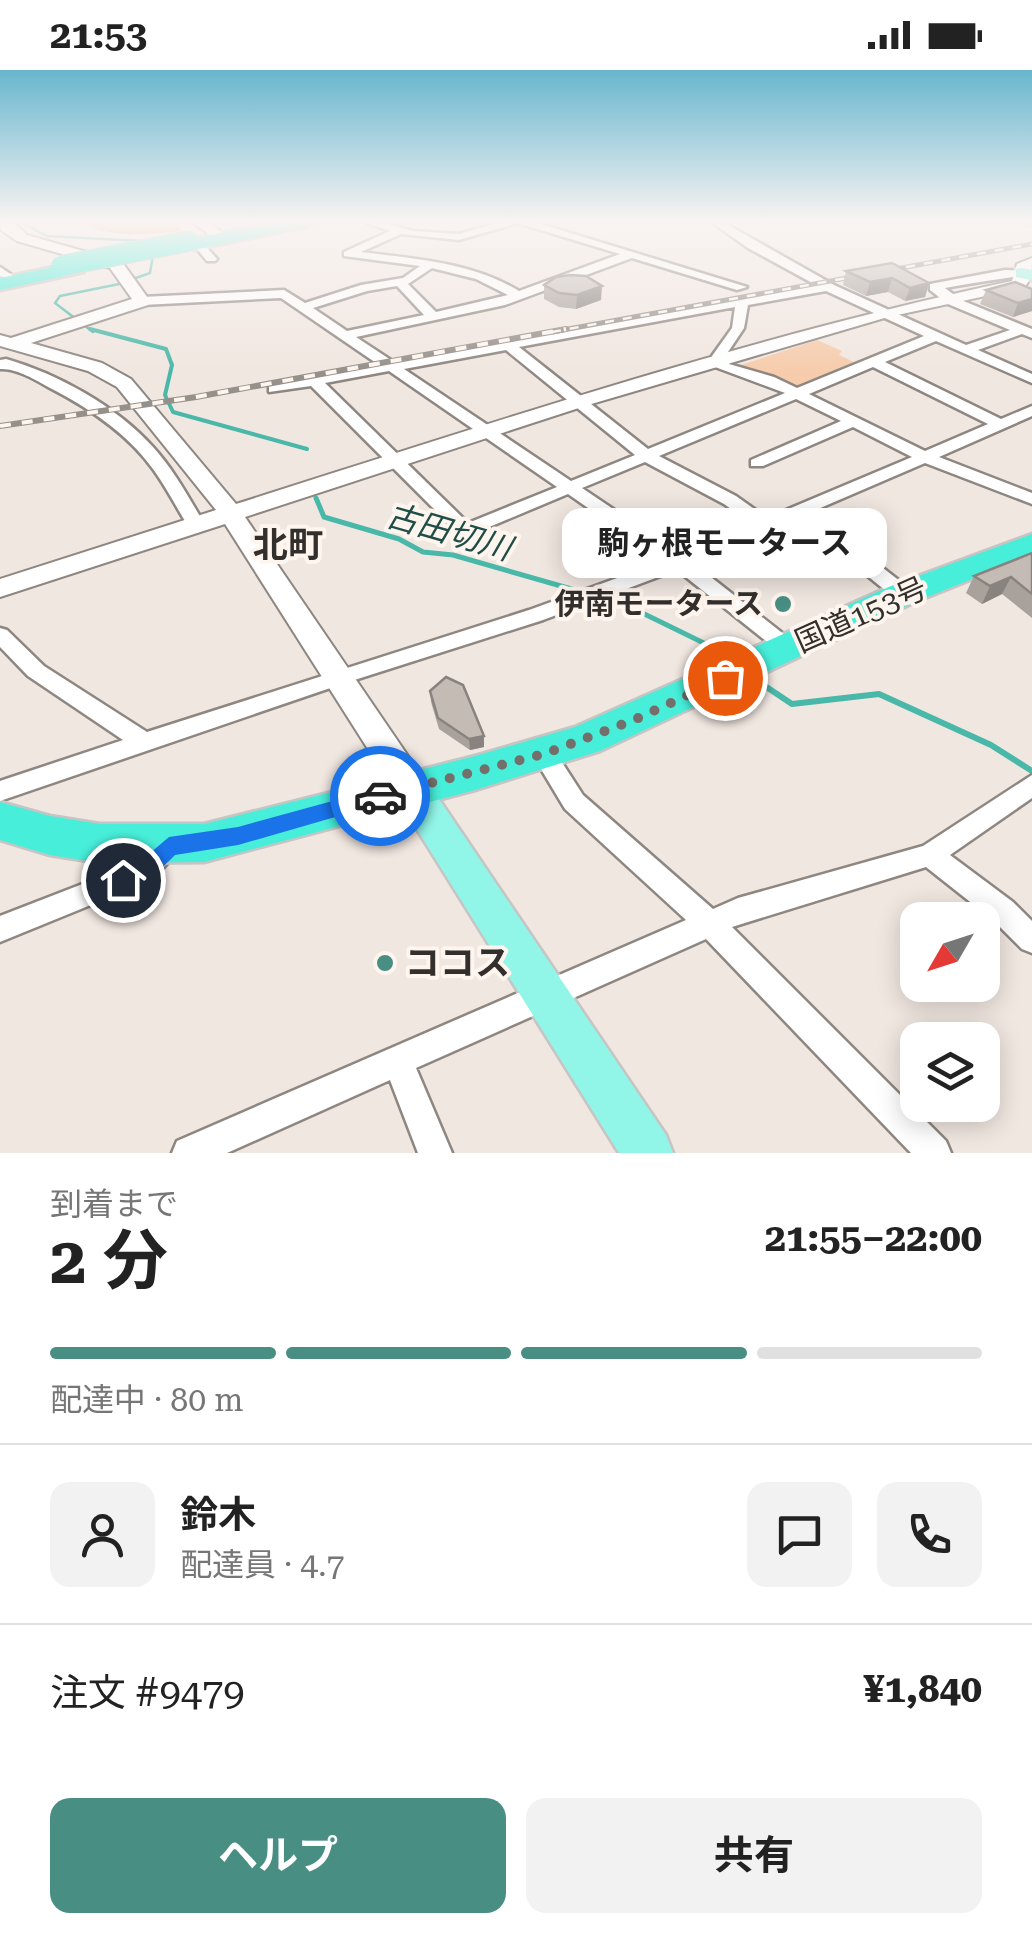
<!DOCTYPE html>
<html lang="ja">
<head>
<meta charset="utf-8">
<style>
  :root { --surface:#fff; --page:#f2f2f2; --text:#222; --muted:#767676; --line:#e0e0e0; --accent:#498e83 }
  body { margin:0; font-family:"Roboto Serif","Noto Sans JP",serif; background:var(--page); color:var(--text); height:100vh; display:flex; flex-direction:column; font-size:38px; white-space:nowrap }
  * { box-sizing:border-box; margin:0 }
  p { font-size:32px; color:var(--muted) }
  .icon { flex:none; width:55px; height:55px; fill:none; stroke:currentColor; stroke-width:2; stroke-linecap:round; stroke-linejoin:round }
  .map { position:relative; height:1083px; overflow:hidden }
  .panel { display:flex; flex-direction:column; background:var(--surface); flex:1 }
  .panel>* { flex:none }
  .needle { width:65px; rotate:231deg }
  .fabs { position:absolute; left:900px; top:832px; display:grid; gap:20px }
  .fabs a { display:grid; place-items:center; width:100px; height:100px; border-radius:20px; background:var(--surface); box-shadow:0 5px 25px #0003; font-size:50px }
  .pin { position:absolute; display:grid; place-items:center; width:85px; height:85px; color:#fff; margin:-42px; border:5px solid #fff; border-radius:50%; box-shadow:0 2px 10px #0007 }
  .courier { position:absolute; display:grid; place-items:center; width:100px; height:100px; margin:-50px; border:8px solid #1a73e8; border-radius:50%; background:#fff; color:#222; box-shadow:0 2px 12px #0007 }
  .bubble { position:absolute; height:70px; border-radius:20px; background:var(--surface); box-shadow:0 5px 25px #0003; font-size:32px; font-weight:700; line-height:70px; text-align:center }
  .headline em { font-style:normal; font-weight:700 }
  .headline div { display:flex; flex-direction:column-reverse }
  .headline { display:flex; align-items:center; justify-content:space-between; height:170px; padding:0 50px }
  h1 { font-size:65px; font-weight:700; line-height:75px }
  .bar { display:grid; grid-template-columns:repeat(4,1fr); gap:15px 10px; align-content:center; height:120px; padding:0 50px }
  .bar i { height:12px; border-radius:8px; background:var(--line) }
  .bar .on { background:var(--accent) }
  .bar p { grid-column:span 4 }
  .line { display:flex; align-items:center; gap:25px; padding:0 50px; border-top:2px solid var(--line) }
  .line div { flex:1 }
  .round { display:grid; place-items:center; flex:none; width:105px; height:105px; border-radius:20px; background:var(--page) }
  .cta { display:flex; gap:20px; margin-top:auto; padding:20px 50px }
  .cta a { flex:1; height:115px; border-radius:20px; background:var(--accent); color:#fff; font-size:40px; font-weight:700; line-height:115px; text-align:center }
  .cta a+a { background:var(--page); color:var(--text) }
  .status { display:flex; justify-content:space-between; align-items:center; height:70px; padding:0 50px; background:var(--surface); direction:ltr }
  .status svg { height:28px; fill:currentColor }
  .map>svg:first-child { display:block }
</style>
</head>
<body>
<div class="status"><b>21:53</b><svg viewBox="0 0 49 12"><path d="M0 12V9h3v3zM5 12V6h3v6zM10 12V3h3v9zM15 12V0h3v12zM26 1h20v11H26zM47 4h2v5h-2z"/></svg></div>
<div class="map">
<svg width="1032" height="1083" viewBox="0 0 1032 1083">
  <rect width="100%" height="100%" fill="#f1e7e1"/>
  <!-- green -->
  <path fill="#f6ccac" d="M817 270 842 281 839 285 856 293 798 319 735 297Z"/>
  <!-- forest -->
  <path fill="#e5a370" d="M80 151H170L183 161C149 164 110 170 80 151Z"/>
  <g fill="none" stroke-linecap="round" stroke-linejoin="round">
    <!-- stream-far3 -->
    <path stroke="#49b8a8" stroke-width="2.5" d="M18 151 47 166 141 171
      M133 209 150 203 153 185
      M93 262 55 233 60 226 119 214"/>
    <!-- stream-far2 -->
    <path stroke="#49b8a8" stroke-width="4" d="M90 259 166 279 172 295 165 325 173 342 307 379"/>
    <!-- stream-far1 -->
    <path stroke="#49b8a8" stroke-width="5" d="M316 428 324 447 399 469 423 482 453 485 582 522
      M598 529 626 535 714 578"/>
    <!-- stream -->
    <path stroke="#49b8a8" stroke-width="6" d="M709 575 731 586
      M765 616 792 634 879 624 991 675 1032 701"/>
    <!-- street casing -->
    <g stroke="#8e8680" stroke-width="5">
      <path id="street" d="M361 151H376L413 161 459 164 504 151H531L747 217 737 220 632 188 505 235 356 267 394 292 816 215 748 178 710 151H721L834 215 966 275 1010 260 948 234 930 220V214L1005 200 1026 201V205C999 209 972 213 945 218L961 230 1032 259V268L1022 264 978 280 1032 304V313L936 271 885 292 1001 349 1032 336V346L939 387 1032 423V434L925 393 811 442 910 519 913 524 910 529H896L796 448 693 493 795 573 798 578 795 583H781L677 500 543 550 345 613 0 731V711L123 670 28 606 0 577V558L7 560 44 596 147 662 529 540 664 491 568 424 475 463 457 462 311 316 269 322V316L274 315 379 295 281 228 142 235 136 231 142 227 284 220 305 233 361 215 403 208 420 196 344 186V182L390 161ZM518 153 620 184 519 221C471 192 415 189 361 182L401 164 459 170ZM432 198 476 209 508 225 436 242 408 214ZM397 216 424 245 347 261 313 238 367 221ZM826 221 924 266 797 318 774 307 729 294 731 291 726 285 744 258 748 235ZM735 237 732 258 712 286 715 290 707 294 785 323 648 379 519 277ZM506 280 635 385 571 411 404 299ZM873 297 988 354 925 381 809 324ZM389 301 557 417 468 453 325 313ZM796 329 841 351 751 390V396H763L853 357 912 387 767 448 736 426 659 386ZM645 392 724 434 752 454 680 484 582 418Z
        M193 171H201L217 189 215 191H207L192 173Z
        M0 197 12 205V209L0 206Z
        M6 289C58 304 116 336 153 377 174 400 189 428 205 455L202 459H190C177 439 167 418 153 399 127 363 89 338 50 318 36 310 16 298 0 299V290Z
        M544 675 552 677 583 725 713 839 738 828 923 776 1032 705V728L950 785 1013 832 1032 851V883L1022 879 993 850 926 797 732 857 946 1071 951 1083H911L706 869 416 998 452 1083H418L390 1010 227 1083H172L177 1071 686 850 565 739 532 684 536 677Z
        M169 766 178 769 182 777 152 810 0 872V846L134 794 160 769Z"/>
    </g>
    <!-- secondary casing -->
    <g stroke="#8e8680" stroke-width="4">
      <path id="secondary" d="M0 151H12L27 165 122 192 150 231 148 235 31 273 102 293 131 309 236 434C492 353 748 267 1012 211L1017 194 1032 188C1032 200 1032 211 1023 218L888 247 588 335 245 447 423 708 428 718 423 728 411 732 399 728 225 454 0 527V509L216 440 117 317 88 301 0 276V265L11 268 132 229 110 198 17 171 1 160Z
        M191 151H207L230 168 218 171Z"/>
    </g>
    <!-- primary casing -->
    <g stroke="#c6c5c4" stroke-width="5">
      <path id="primary" d="M1022 151H1032V156L1025 154Z
        M1022 198 1032 200V210L1016 207V199Z
        M411 703 424 707 666 1065 673 1083H619L398 729 393 718 398 707Z"/>
    </g>
    <!-- highway casing -->
    <g stroke="#c6c5c4" stroke-width="5">
      <path id="highway" d="M283 151H317L308 156 194 180 185 174 194 168Z
        M77 192 84 194V202L0 220V208Z
        M1032 464V485L915 532 600 681 475 720 204 792 100 793 50 785 0 770V732L50 746 100 754H204L475 686 575 657 891 516Z"/>
    </g>
    <!-- street -->
    <use href="#street" fill="#fff" fill-rule="evenodd"/>
    <!-- secondary -->
    <use href="#secondary" fill="#fff" fill-rule="evenodd"/>
    <!-- primary -->
    <use href="#primary" fill="#91f5e8" fill-rule="evenodd"/>
    <!-- highway -->
    <use href="#highway" fill="#47eed9" fill-rule="evenodd"/>
    <!-- rail-far1 casing -->
    <g stroke="#96908b" stroke-width="5">
      <path id="rail-far1" d="M552 262 1032 174"/>
    </g>
    <!-- rail casing -->
    <g stroke="#96908b" stroke-width="6">
      <path id="rail" d="M0 356 196 327 566 259"/>
    </g>
    <!-- rail-far1 -->
    <use href="#rail-far1" stroke="#fef5ee" stroke-width="2.5" stroke-dasharray="9" stroke-linecap="butt"/>
    <!-- rail -->
    <use href="#rail" stroke="#fef5ee" stroke-width="4" stroke-dasharray="11" stroke-linecap="butt"/>
    <!-- highway-bridge casing -->
    <g stroke="#c6c5c4" stroke-width="22" stroke-linecap="butt">
      <path id="highway-bridge" d="M61 196 189 171"/>
    </g>
    <!-- highway-bridge -->
    <use href="#highway-bridge" stroke="#47eed9" stroke-width="20"/>
  </g>
  <!-- wall -->
  <path fill="#a9a19c" d="M846 201 929 213 925 227 905 231 888 222 866 226 843 215Z
    M544 215 601 230 576 239 559 237 544 229Z
    M1032 219V241L1013 247 980 234 986 220Z
    M1032 483V548L1002 524 982 534 966 523 974 506Z
    M430 621 484 666V677L470 680 439 659 431 632Z"/>
  <!-- shaded-wall -->
  <path fill="#89837f" d="M892 208 888 222 866 226 870 212Z
    M929 213 925 227 905 231 910 218Z
    M602 216 601 230 576 239 577 225Z
    M1032 229V241L1013 247 1018 233Z
    M1011 507 1002 524 982 534 990 516Z
    M484 666V677L470 680 469 669Z"/>
  <!-- building -->
  <path fill="#c4bbb5" stroke="#89837f" stroke-width="2.5" d="M892 193 929 213 910 218 892 208 870 212 846 201Z
    M570 205 586 206 602 216 577 225 559 223 544 215 556 207Z
    M1015 212 1032 219V229L1018 233 986 220Z
    M1032 483V524L1011 507 990 516 974 506Z
    M446 607 463 615 484 666 469 669 438 648 430 621Z"/>
  <!-- sky -->
  <linearGradient id="sky" x2="0" y2="1"><stop stop-color="#68b6ce"/><stop offset="0.5" stop-color="#f9f4f2"/><stop offset="1" stop-color="#f9f4f2" stop-opacity="0"/></linearGradient>
  <rect width="1032" height="302" fill="url(#sky)"/>
  <!-- route -->
  <path fill="#1a73e8" d="M380 718 390 726 387 732 238 775 175 785 151 809 123 819 112 810 116 803 136 795 169 767 238 757Z"/>
  <g fill="none" stroke-linecap="round" stroke-linejoin="round">
    <!-- done -->
    <path stroke="#756f6b" stroke-width="10" stroke-dasharray="0 18" d="M380 726 544 684 634 650 725 608"/>
  </g>
  <!-- markers -->
  <g fill="#498e83" stroke="#fef5ee" stroke-width="4">
    <circle cx="783" cy="534" r="10"/>
    <circle cx="385" cy="893" r="10"/>
  </g>
  <g text-anchor="middle" stroke-width="8" stroke-linejoin="round" paint-order="stroke">
    <!-- poi labels -->
    <g font-size="30" font-weight="bold" fill="#322f2c" stroke="#fef5ee" text-anchor="end">
      <text x="763" y="544">伊南モータース</text>
    </g>
    <!-- street labels -->
    <g font-size="30" fill="#322f2c" stroke="#fef5ee">
      <text transform="translate(861 545) rotate(-24)" y="10">国道153号</text>
    </g>
    <!-- water labels -->
    <g font-size="32" font-style="italic" fill="#1e4e47" stroke="#fef5ee">
      <text transform="translate(449 462) rotate(16)" y="11">古田切川</text>
    </g>
    <!-- quarter labels -->
    <g font-size="35" font-weight="bold" fill="#322f2c" stroke="#fef5ee">
      <text x="288" y="487">北町</text>
    </g>
    <!-- near-poi labels -->
    <g font-size="35" font-weight="bold" fill="#322f2c" stroke="#fef5ee" text-anchor="start">
      <text x="405" y="905">ココス</text>
    </g>
  </g>
</svg>
<div class="fabs">
<a><svg class="needle" viewBox="-14 -14 28 28"><path d="M0-13l5 13h-10z" fill="#e53935"/><path d="M0 13l5-13h-10z" fill="#767676"/></svg></a>
<a><svg class="icon" aria-label="layers" viewBox="0 0 24 24"><path d="M12 4l9 5-9 5-9-5zM3 14l9 5 9-5"/></svg></a>
</div>
<div class="pin" style="left:725px;top:608px;background:#ea580c"><svg class="icon" aria-label="bag" viewBox="0 0 24 24"><path d="M5 8h14l-1 12H6zM9 8a3 3 0 0 1 6 0"/></svg></div>
<div class="pin" style="left:123px;top:810px;background:#1f2937"><svg class="icon" aria-label="home" viewBox="0 0 24 24"><path d="M3 11l9-7 9 7M6 9v11h12V9"/></svg></div>
<div class="courier" style="left:380px;top:726px"><svg class="icon" aria-label="car" viewBox="0 0 24 24"><path d="M5 17H2v-5l4-1 3-4h7l3 4 3 1v5h-3M9 17h6M6 11h13"/><circle cx="7" cy="17" r="2"/><circle cx="17" cy="17" r="2"/></svg></div>
<div class="bubble" style="left:562px;top:438px;width:325px">駒ヶ根モータース</div>
</div>
<section class="panel">
<div class="headline"><div><h1>2 分</h1><p>到着まで</p></div><em>21:55–22:00</em></div>
<div class="bar"><i class="on"></i><i class="on"></i><i class="on"></i><i></i><p>配達中 · 80 m</p></div>
<div class="line" style="height:180px"><a class="round"><svg class="icon" aria-label="person" viewBox="0 0 24 24"><circle cx="12" cy="8" r="4"/><path d="M4 21q1-7 8-7t8 7"/></svg></a><div><b>鈴木</b><p>配達員 · 4.7</p></div><a class="round"><svg class="icon" aria-label="chat" viewBox="0 0 24 24"><path d="M4 5h16v11H9l-5 4z"/></svg></a><a class="round"><svg class="icon" aria-label="phone" viewBox="0 0 24 24"><path d="M5 4h4l2 5-3 2q2 4 5 5l2-3 5 2v4C11 20 4 13 5 4z"/></svg></a></div>
<div class="line" style="height:130px"><div>注文 #9479</div><b>¥1,840</b></div>
<div class="cta"><a>ヘルプ</a><a>共有</a></div>
</section>
</body>
</html>
